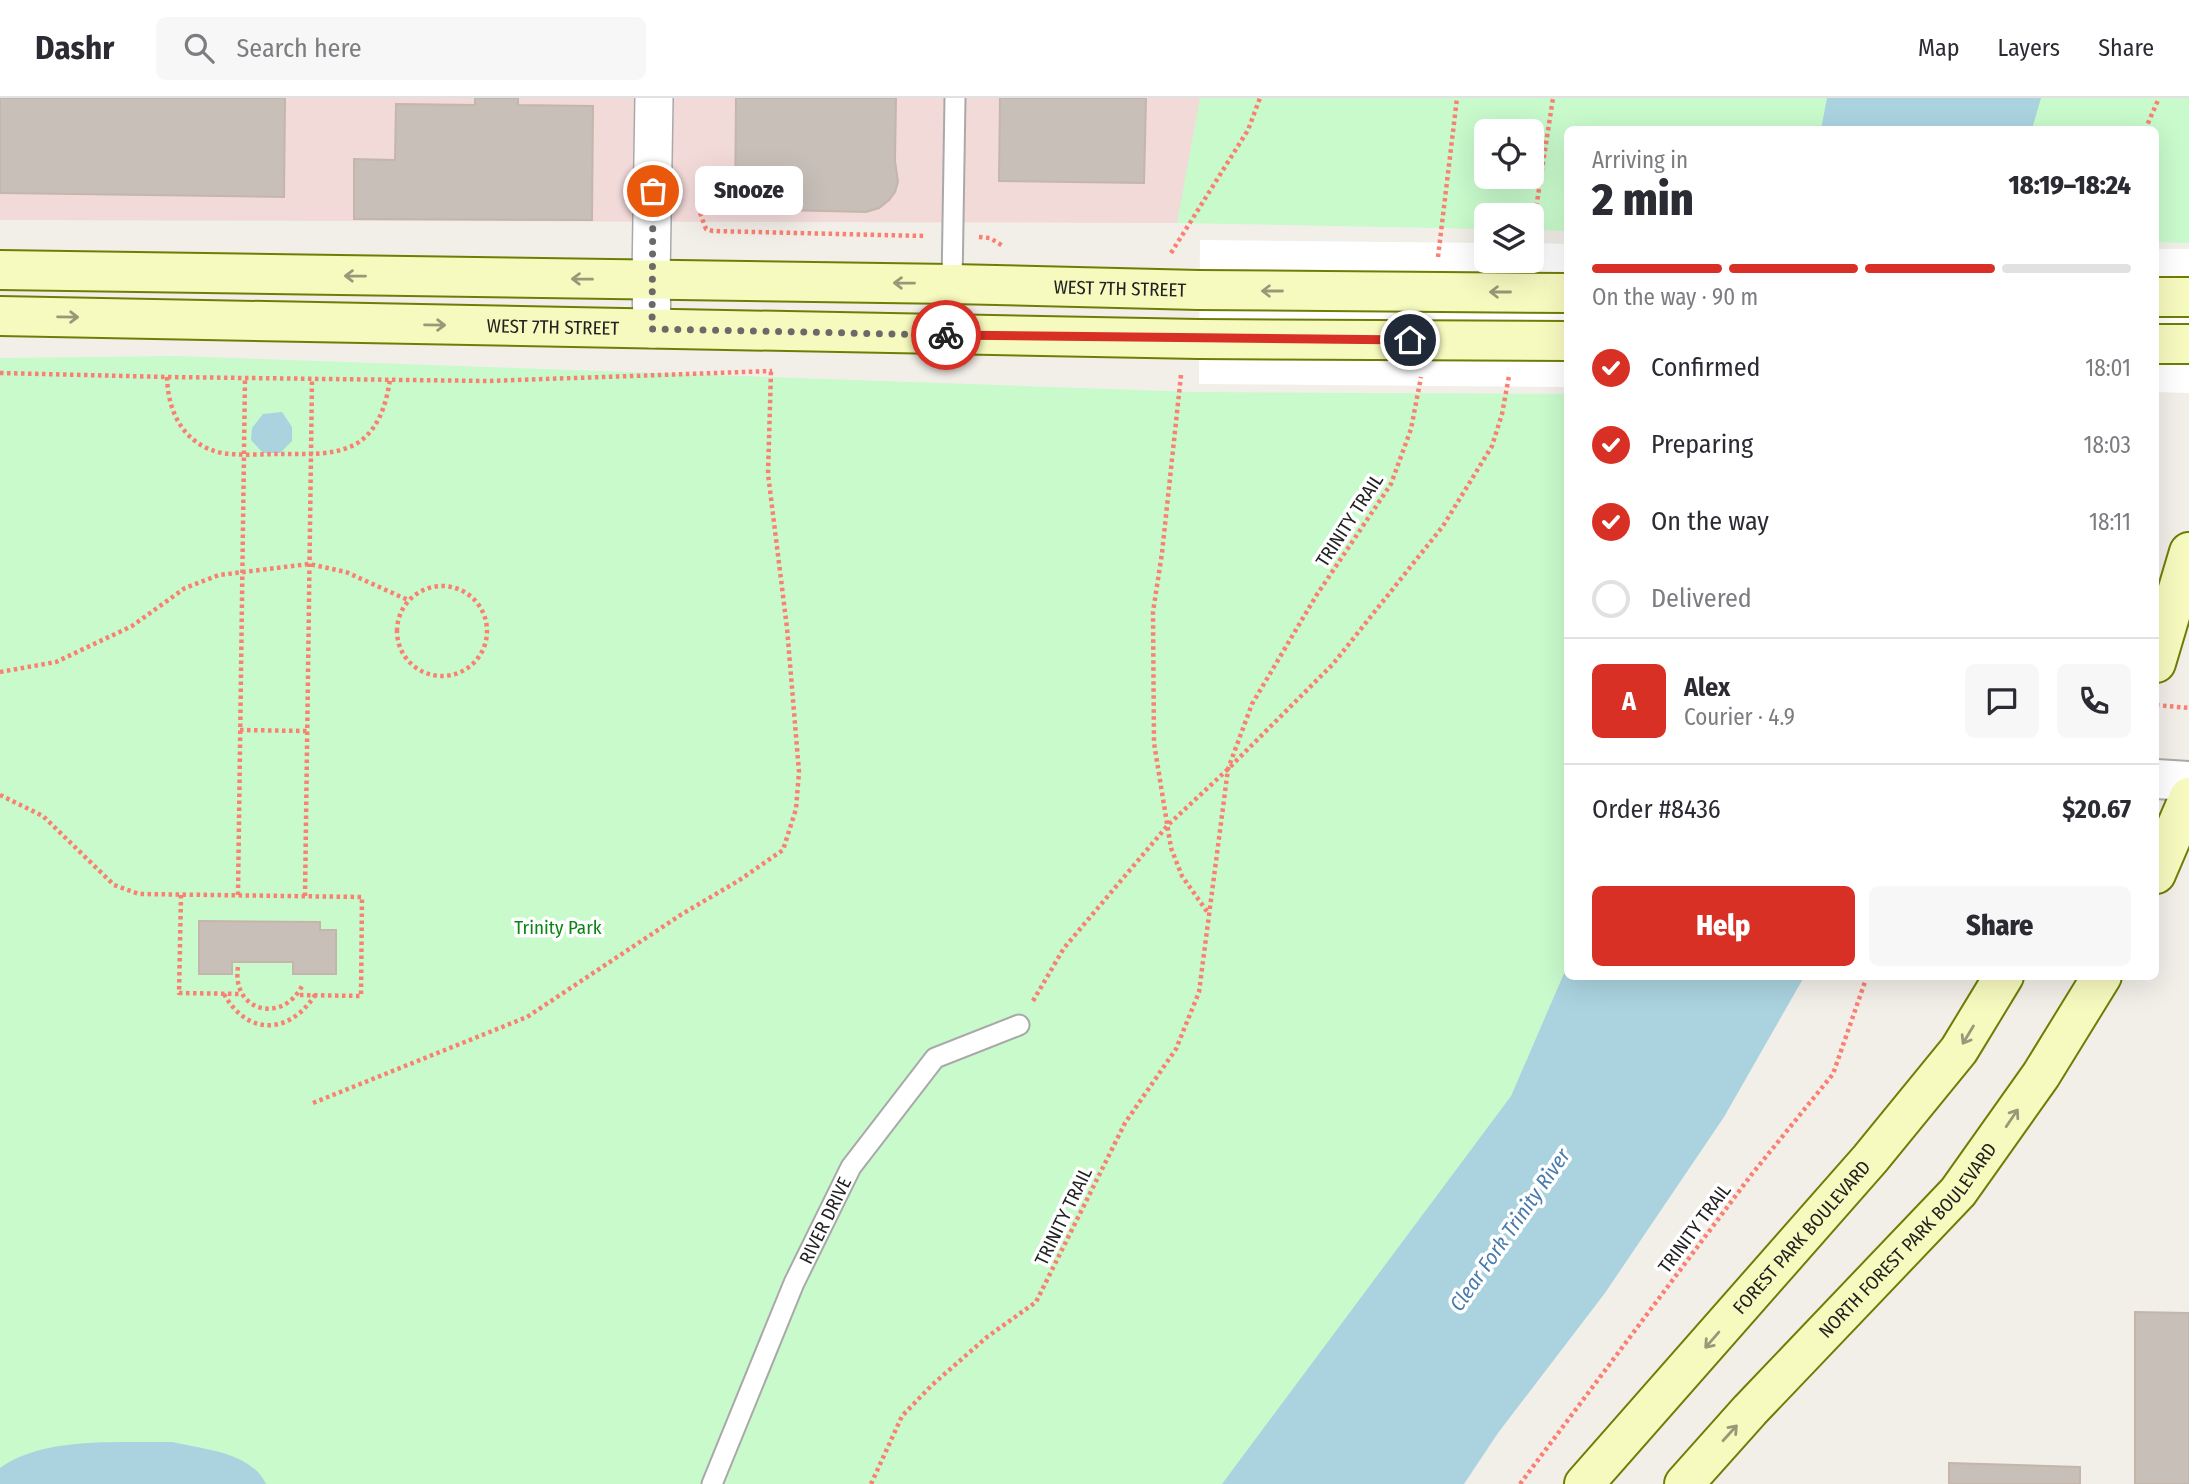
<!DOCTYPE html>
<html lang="en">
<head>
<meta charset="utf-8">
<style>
  :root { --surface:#fff; --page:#f7f7f7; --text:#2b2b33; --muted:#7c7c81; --line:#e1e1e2; --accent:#d93025 }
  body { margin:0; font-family:"Fira Sans Condensed",sans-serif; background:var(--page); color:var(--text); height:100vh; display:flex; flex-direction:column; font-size:26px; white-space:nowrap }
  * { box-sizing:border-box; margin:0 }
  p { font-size:23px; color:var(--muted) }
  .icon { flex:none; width:38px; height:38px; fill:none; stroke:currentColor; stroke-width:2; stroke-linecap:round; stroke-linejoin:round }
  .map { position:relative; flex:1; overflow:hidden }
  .panel { position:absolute; left:1564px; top:28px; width:595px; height:854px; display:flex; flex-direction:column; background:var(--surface); border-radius:10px; box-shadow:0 7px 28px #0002 }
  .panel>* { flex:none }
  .tools { position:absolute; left:1474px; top:21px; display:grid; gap:14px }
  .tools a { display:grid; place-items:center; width:70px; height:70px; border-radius:10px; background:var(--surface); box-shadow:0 7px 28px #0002; font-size:35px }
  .pin { position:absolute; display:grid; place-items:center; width:60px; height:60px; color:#fff; margin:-30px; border:4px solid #fff; border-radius:50%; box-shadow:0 2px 7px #0007 }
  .courier { position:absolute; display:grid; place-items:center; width:70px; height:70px; margin:-35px; border:5px solid #d93025; border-radius:50%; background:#fff; color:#222; box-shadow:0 2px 9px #0007 }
  .bubble { position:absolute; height:49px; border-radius:10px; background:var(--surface); box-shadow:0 7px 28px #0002; font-size:23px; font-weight:800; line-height:49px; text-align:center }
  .head em { font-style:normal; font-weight:800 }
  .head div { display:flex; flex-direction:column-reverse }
  .head { display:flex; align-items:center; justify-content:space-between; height:119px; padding:0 28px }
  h1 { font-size:46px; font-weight:800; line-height:52px }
  .bar { display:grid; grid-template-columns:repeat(4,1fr); gap:10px 7px; align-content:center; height:84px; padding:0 28px }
  .bar i { height:9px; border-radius:5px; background:var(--line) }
  .bar .on { background:var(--accent) }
  .bar p { grid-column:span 4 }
  .line { display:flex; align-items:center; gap:18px; padding:0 28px; border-top:2px solid var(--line) }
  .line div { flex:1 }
  .round { display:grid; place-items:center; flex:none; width:74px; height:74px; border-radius:10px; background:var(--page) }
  ol { padding:0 28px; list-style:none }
  li { display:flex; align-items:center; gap:21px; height:77px }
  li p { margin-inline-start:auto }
  li .icon { padding:7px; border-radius:50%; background:var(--accent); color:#fff; stroke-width:4 }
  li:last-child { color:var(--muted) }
  li i { width:38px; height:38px; border:4px solid var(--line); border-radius:50% }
  .primary-button { display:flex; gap:14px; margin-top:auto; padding:14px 28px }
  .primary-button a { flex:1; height:80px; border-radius:10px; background:var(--accent); color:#fff; font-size:28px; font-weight:800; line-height:80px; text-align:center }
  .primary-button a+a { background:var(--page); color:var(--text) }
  header { display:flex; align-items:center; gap:42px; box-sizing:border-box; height:98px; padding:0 35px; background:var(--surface); border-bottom:2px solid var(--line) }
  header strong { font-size:33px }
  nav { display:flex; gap:38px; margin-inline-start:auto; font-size:24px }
  .search { width:490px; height:63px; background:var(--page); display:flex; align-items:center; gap:18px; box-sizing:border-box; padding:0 24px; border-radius:10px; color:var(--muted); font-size:26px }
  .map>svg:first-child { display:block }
</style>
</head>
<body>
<header>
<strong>Dashr</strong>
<div class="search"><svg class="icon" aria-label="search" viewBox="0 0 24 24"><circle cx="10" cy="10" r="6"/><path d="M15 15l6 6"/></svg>Search here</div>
<nav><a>Map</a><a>Layers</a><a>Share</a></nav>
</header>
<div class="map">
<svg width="2189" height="1386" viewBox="0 0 2189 1386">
  <rect width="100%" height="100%" fill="#f2efe9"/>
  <!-- commercial -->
  <path fill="#f2dad9" d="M0 0H1204L1177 125 0 122Z"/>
  <!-- park -->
  <path fill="#c8facc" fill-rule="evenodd" d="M1200 0H2189V145L2156 144V32H1568V133L1531 132V117H1486V131L1177 125ZM1486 33H1531V79H1486Z
    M177 258 1195 294 1568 296V866L1511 998 1224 1386H0V260Z"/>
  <!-- water -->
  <path fill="#aad3df" d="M1827 0H2041L2032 31H1821Z
    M282 314 292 329V343L280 355H263L251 342 252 330 263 316Z
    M1568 866V878L1804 879 1724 1019 1605 1195 1498 1335 1464 1386H1222L1511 998Z
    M172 1344C202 1351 251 1354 266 1386H0V1370C44 1338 119 1345 172 1344Z"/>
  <!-- pier -->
  <path fill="#fff" d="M1200 142 1486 145V163H1531V145L1568 146V289L1199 286Z
    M2156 151H2189V295L2156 294Z"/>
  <!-- building -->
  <path fill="#c7bfb8" stroke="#c4b6ab" stroke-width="2" d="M0 0H285L284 99 0 95Z
    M475 0H518V7L593 8 592 122 354 121V61L395 62 396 6 475 7Z
    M736 0H896L895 63 898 84 895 94 889 102 879 110 866 114 735 111Z
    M1000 0H1146L1144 85 999 83Z
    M199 823 320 824V832H336V876H293V864H232V876H199Z
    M2135 1214 2189 1215V1386H2135Z
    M1949 1365 2080 1369V1386H1949Z"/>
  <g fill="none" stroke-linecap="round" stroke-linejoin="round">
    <!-- service casing -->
    <g stroke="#a9a9a9" stroke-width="23">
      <g id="service">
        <path d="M952 186 955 0"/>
        <path id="s1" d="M712 1386 794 1185 851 1069 935 960 1019 927"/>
      </g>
    </g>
    <!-- minor casing -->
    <g stroke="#a9a9a9" stroke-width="40">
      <path id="minor" d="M652 231 651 181 654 0"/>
    </g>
    <!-- tertiary casing -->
    <g stroke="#a9a9a9" stroke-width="42">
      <path id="tertiary" d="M2156 681 2189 683"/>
    </g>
    <!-- secondary casing -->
    <g stroke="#707d05" stroke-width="42">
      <g id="secondary">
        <path id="s2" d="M0 172 952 186 1199 192"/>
        <path d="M2156 199H2189"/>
        <path id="s3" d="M0 218 1199 241"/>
        <path d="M2156 246H2189"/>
        <path d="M2156 565 2189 454"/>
        <path d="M2156 776 2189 699"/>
        <path id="s4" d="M1584 1386 1870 1061 1959 952 2004 878"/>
        <path id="s5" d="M1684 1386 1750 1312 1958 1094 2041 977 2102 878"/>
      </g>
    </g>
    <!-- path -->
    <path stroke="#fa8072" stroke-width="4.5" stroke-dasharray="3.5 3.5" stroke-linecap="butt" d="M2145 32 2159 0
      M700 115 706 131 713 133 925 138
      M979 139 990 140 1003 148
      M1531 143 1553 0
      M1171 155 1248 32 1260 0
      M1438 159 1457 0
      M0 275 167 279 489 283 772 273
      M1181 277 1162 455 1153 514 1154 645 1171 750 1182 778 1208 815
      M167 279C168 315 184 347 222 355 241 358 263 356 282 356 307 356 333 358 356 346 379 332 386 306 390 282
      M397 533a45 45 0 1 1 90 0a45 45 0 1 1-90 0Z
      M0 574 56 564 132 528 185 490 219 477 309 466 346 474 408 502
      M2156 607 2189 610
      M240 632 307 633
      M0 697 43 718 114 787 139 796 362 799 361 898 298 897
      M181 797 179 895 242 896
      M238 797 245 280
      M305 798 312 281
      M238 869C231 914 284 927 303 886
      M224 896C248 939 290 936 315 897
      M1033 903 1064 850 1168 727 1228 671 1333 566 1443 428 1492 348 1502 316 1509 278
      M313 1005 527 919 682 816 738 783 783 752 796 711 799 674 787 530 768 376 771 273
      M871 1386 902 1318 932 1287 987 1239 1036 1204 1125 1025 1176 951 1199 894 1228 671 1252 606 1316 498 1391 386 1411 331 1421 279
      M1520 1386 1752 1076 1833 976 1867 878"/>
    <!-- service -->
    <use href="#service" stroke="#fff" stroke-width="19"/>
    <!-- minor -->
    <use href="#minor" stroke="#fff" stroke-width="37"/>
    <!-- tertiary -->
    <use href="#tertiary" stroke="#fff" stroke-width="38"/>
    <!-- secondary -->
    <use href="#secondary" stroke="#f7fabf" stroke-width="38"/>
    <!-- secondary-bridge casing -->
    <g stroke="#707d05" stroke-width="42" stroke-linecap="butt">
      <path id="secondary-bridge" d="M1199 192 1568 195
        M1199 241 1568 243"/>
    </g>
    <!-- secondary-bridge -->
    <use href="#secondary-bridge" stroke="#f7fabf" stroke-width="38"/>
  </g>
  <!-- one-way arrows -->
  <defs><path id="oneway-shaft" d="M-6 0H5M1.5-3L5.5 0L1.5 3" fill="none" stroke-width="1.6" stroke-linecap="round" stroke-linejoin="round" transform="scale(1.75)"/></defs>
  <g stroke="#979978">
    <use href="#oneway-shaft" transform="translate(355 178) rotate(-179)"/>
    <use href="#oneway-shaft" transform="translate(582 181) rotate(-179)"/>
    <use href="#oneway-shaft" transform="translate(904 185) rotate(-179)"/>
    <use href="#oneway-shaft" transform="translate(1272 193) rotate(-180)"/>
    <use href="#oneway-shaft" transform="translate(1500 194) rotate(-180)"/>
    <use href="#oneway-shaft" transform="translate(68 219) rotate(1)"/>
    <use href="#oneway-shaft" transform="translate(435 227) rotate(1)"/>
    <use href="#oneway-shaft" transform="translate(1968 937) rotate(121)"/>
    <use href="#oneway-shaft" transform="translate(2012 1020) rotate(-56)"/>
    <use href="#oneway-shaft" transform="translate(1712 1242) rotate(131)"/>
    <use href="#oneway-shaft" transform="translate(1730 1335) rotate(-48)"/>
  </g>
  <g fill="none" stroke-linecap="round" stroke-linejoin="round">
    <!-- done -->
    <path stroke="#6b6a68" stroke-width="7" stroke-dasharray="0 12.6" d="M653 93 652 231 946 237"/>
    <!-- route -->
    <path stroke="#d93025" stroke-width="9" d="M946 237 1410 242"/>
  </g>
  <g text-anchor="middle" stroke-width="7" stroke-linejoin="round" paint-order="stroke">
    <!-- street labels -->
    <g font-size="19" fill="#222" stroke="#fff">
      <text dy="7" stroke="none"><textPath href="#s2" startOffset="1120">WEST 7TH STREET</textPath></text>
      <text dy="7" stroke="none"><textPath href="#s3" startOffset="553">WEST 7TH STREET</textPath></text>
      <text transform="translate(1349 422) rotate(-57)" y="7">TRINITY TRAIL</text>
      <text transform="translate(1063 1118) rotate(-64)" y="7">TRINITY TRAIL</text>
      <text dy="7" stroke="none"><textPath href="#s1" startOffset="287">RIVER DRIVE</textPath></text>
      <text transform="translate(1694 1130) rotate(-53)" y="7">TRINITY TRAIL</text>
      <text dy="7" stroke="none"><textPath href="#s4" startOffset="329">FOREST PARK BOULEVARD</textPath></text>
      <text dy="7" stroke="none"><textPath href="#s5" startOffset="331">NORTH FOREST PARK BOULEVARD</textPath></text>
    </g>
    <!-- park labels -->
    <g font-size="19" fill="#0c8416" stroke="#fff">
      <text x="558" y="836">Trinity Park</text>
    </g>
    <!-- water labels -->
    <g font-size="21" font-style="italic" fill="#4a7aab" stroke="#fff">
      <text transform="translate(1510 1132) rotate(-55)" y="7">Clear Fork Trinity River</text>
    </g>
  </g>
</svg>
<div class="tools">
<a><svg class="icon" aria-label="locate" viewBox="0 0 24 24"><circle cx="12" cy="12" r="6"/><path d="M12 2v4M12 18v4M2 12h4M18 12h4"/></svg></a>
<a><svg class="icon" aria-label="layers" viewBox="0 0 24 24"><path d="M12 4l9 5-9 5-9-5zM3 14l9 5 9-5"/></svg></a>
</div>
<div class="pin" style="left:653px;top:93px;background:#ea580c"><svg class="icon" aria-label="bag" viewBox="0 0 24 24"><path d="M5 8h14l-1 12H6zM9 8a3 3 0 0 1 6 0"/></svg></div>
<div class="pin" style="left:1410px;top:242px;background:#1f2937"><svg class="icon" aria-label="home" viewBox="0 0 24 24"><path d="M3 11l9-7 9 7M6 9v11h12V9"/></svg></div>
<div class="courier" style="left:946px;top:237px"><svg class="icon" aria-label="bike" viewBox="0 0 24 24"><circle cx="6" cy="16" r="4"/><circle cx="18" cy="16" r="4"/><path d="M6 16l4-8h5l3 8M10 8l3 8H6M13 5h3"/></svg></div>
<div class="bubble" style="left:695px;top:68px;width:108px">Snooze</div>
<section class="panel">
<div class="head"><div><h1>2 min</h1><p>Arriving in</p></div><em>18:19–18:24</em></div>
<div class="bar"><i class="on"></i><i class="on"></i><i class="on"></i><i></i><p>On the way · 90 m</p></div>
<ol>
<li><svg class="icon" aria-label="check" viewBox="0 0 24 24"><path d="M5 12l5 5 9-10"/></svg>Confirmed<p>18:01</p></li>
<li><svg class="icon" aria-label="check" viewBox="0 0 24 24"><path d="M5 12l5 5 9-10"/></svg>Preparing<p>18:03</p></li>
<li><svg class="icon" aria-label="check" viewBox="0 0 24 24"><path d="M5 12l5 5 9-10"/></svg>On the way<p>18:11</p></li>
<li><i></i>Delivered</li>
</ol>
<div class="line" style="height:126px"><b class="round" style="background:var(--accent);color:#fff">A</b><div><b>Alex</b><p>Courier · 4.9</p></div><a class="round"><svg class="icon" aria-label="chat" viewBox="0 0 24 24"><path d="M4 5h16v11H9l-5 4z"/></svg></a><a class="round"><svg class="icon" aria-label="phone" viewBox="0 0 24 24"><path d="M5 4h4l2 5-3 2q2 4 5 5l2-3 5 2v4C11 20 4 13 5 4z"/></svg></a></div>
<div class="line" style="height:91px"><div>Order #8436</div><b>$20.67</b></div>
<div class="primary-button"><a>Help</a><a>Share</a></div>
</section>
</div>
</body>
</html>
